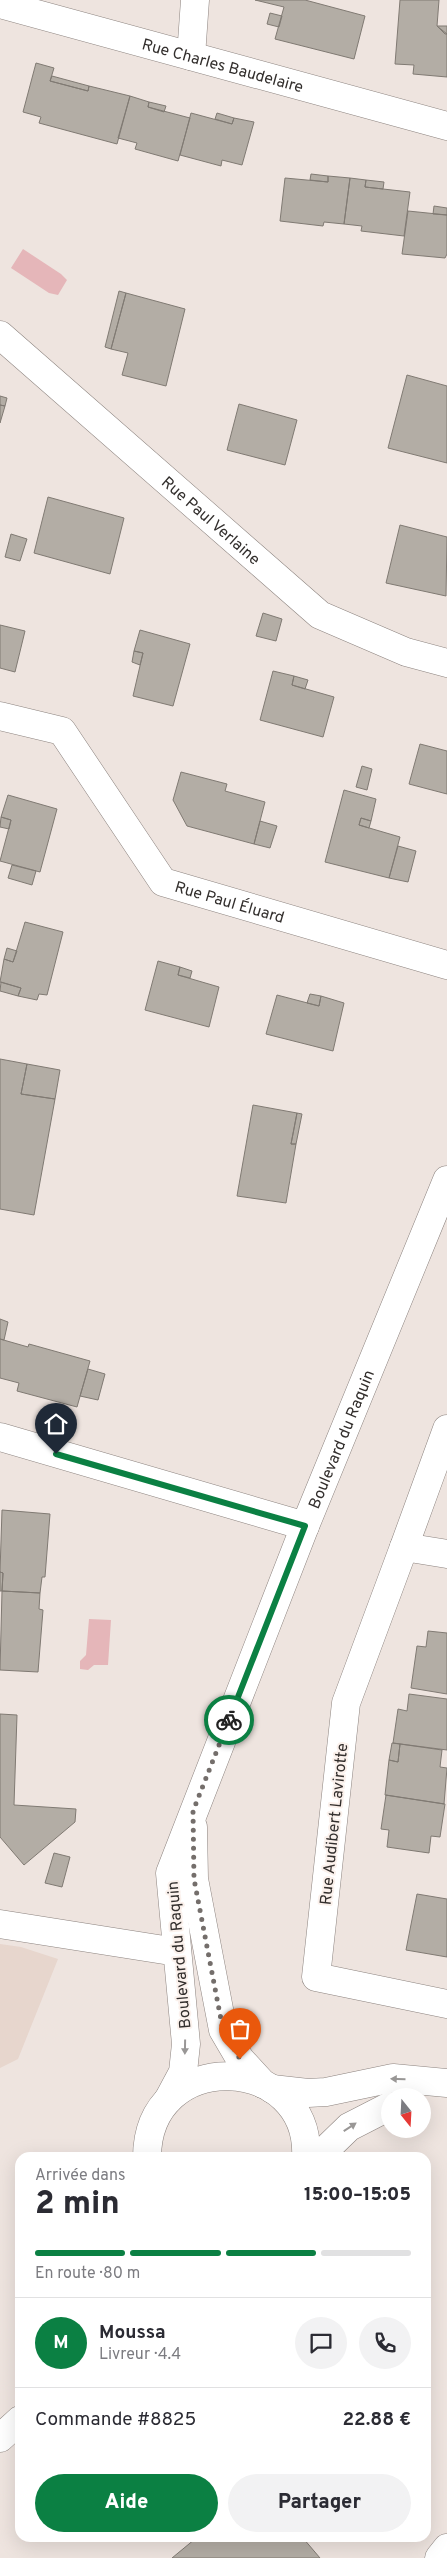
<!DOCTYPE html>
<html lang="fr">
<head>
<meta charset="utf-8">
<style>
  :root { --surface:#fff; --page:#f2f2f3; --text:#2b2b33; --muted:#7c7c81; --line:#e1e1e2; --accent:#0b8043 }
  body { margin:0; font-family:Overpass,sans-serif; background:var(--page); color:var(--text); height:100vh; display:flex; flex-direction:column; font-size:19px; white-space:nowrap }
  * { box-sizing:border-box; margin:0 }
  p { font-size:16px; color:var(--muted) }
  .icon { flex:none; width:28px; height:28px; fill:none; stroke:currentColor; stroke-width:2; stroke-linecap:round; stroke-linejoin:round }
  .map { position:relative; flex:1; overflow:hidden }
  .panel { position:absolute; left:15px; top:2152px; width:416px; height:390px; display:flex; flex-direction:column; background:var(--surface); border-radius:15px; box-shadow:0 5px 20px #0002 }
  .panel>* { flex:none }
  .needle { width:32px; rotate:162deg }
  .fabs { position:absolute; left:381px; top:2088px; display:grid; gap:10px }
  .fabs a { display:grid; place-items:center; width:50px; height:50px; border-radius:50%; background:var(--surface); box-shadow:0 5px 20px #0002; font-size:25px }
  .pin { position:absolute; display:grid; place-items:center; width:42px; height:42px; color:#fff; margin:-51px -21px; border-radius:50% 50% 50% 0; rotate:-45deg; box-shadow:0 0 5px #0007 }
  .pin .icon { rotate:45deg }
  .courier { position:absolute; display:grid; place-items:center; width:50px; height:50px; margin:-25px; border:4px solid #0b8043; border-radius:50%; background:#fff; color:#222; box-shadow:0 1px 6px #0007 }
  .head em { font-style:normal; font-weight:800 }
  .head div { display:flex; flex-direction:column-reverse }
  .head { display:flex; align-items:center; justify-content:space-between; height:85px; padding:0 20px }
  h1 { font-size:32px; font-weight:800; line-height:38px }
  .bar { display:grid; grid-template-columns:repeat(4,1fr); gap:8px 5px; align-content:center; height:60px; padding:0 20px }
  .bar i { height:6px; border-radius:4px; background:var(--line) }
  .bar .selected { background:var(--accent) }
  .bar p { grid-column:span 4 }
  .line { display:flex; align-items:center; gap:12px; padding:0 20px; border-top:1px solid var(--line) }
  .line div { flex:1 }
  .round { display:grid; place-items:center; flex:none; width:52px; height:52px; border-radius:26px; background:var(--page) }
  .action { display:flex; gap:10px; margin-top:auto; padding:10px 20px }
  .action a { flex:1; height:58px; border-radius:30px; background:var(--accent); color:#fff; font-size:20px; font-weight:800; line-height:58px; text-align:center }
  .action a+a { background:var(--page); color:var(--text) }
  .map>svg:first-child { display:block }
</style>
</head>
<body>
<div class="map">
<svg width="447" height="2558" viewBox="0 0 447 2558">
  <rect width="100%" height="100%" fill="#eee4df"/>
  <!-- built -->
  <path fill="#e7d6cd" d="M0 1944 21 1947 58 1959 18 2059 0 2068Z"/>
  <!-- water -->
  <path fill="#e5b6b9" d="M23 249 61 274 67 280 58 295 49 293 11 268Z
    M89 1619 111 1620 108 1665H94L88 1670 80 1669V1661L86 1655Z"/>
  <!-- building -->
  <path fill="#b3ada5" stroke="#807a73" d="M255 0H305L365 16 354 59 275 39 284 7Z
    M400 0H439L437 26 447 34V77L413 74 414 65 395 64Z
    M270 13 282 16 279 27 267 24Z
    M437 26H447V34H445Z
    M36 63 54 68 50 81 88 91 89 86 130 96 117 144 39 123 41 117 23 112Z
    M52 76 89 86 88 91 50 81Z
    M130 96 149 102 148 107 190 118 178 161 135 149 137 143 118 138Z
    M149 102 166 106 164 112 148 107Z
    M191 113 232 124 234 118 254 122 242 165 222 160 221 166 180 155Z
    M217 113 234 118 232 124 215 119Z
    M311 174 328 176V182L310 180Z
    M328 176 350 178 344 224 324 222 323 226 280 221 285 178 328 182Z
    M350 178 366 180 365 187 410 192 404 236 361 231 362 226 344 224Z
    M366 180 384 182 383 189 365 187Z
    M434 206 447 208V215L433 214Z
    M408 211 447 215V254L445 258 402 254Z
    M119 291 126 293 111 349 105 347Z
    M126 293 185 309 166 386 122 375 128 353 111 349Z
    M407 375 447 386V463L388 448Z
    M0 396 7 398 5 406 0 405Z
    M239 404 297 420 285 465 227 450Z
    M0 405 5 406 0 423Z
    M48 497 124 518 110 574 34 553Z
    M400 525 447 537 446 596 386 583Z
    M11 534 27 539 20 561 5 557Z
    M263 613 282 619 276 641 256 636Z
    M0 625 25 631 15 672 0 668Z
    M140 630 190 644 173 706 133 696 143 653 134 651Z
    M134 651 143 653 140 665 132 662Z
    M273 671 294 676 292 685 334 697 323 737 260 720Z
    M294 676 308 680 305 689 292 685Z
    M420 744 447 751V794L409 784Z
    M362 766 372 769 367 790 356 787Z
    M181 772 227 784 225 791 265 802 254 844 187 826 173 800Z
    M344 790 376 799 371 821 361 818 359 825 400 837 389 878 325 862Z
    M8 795 57 809 40 872 0 861 11 820 1 817Z
    M1 817 11 820 9 829 0 827Z
    M361 818 371 821 369 828 359 825Z
    M260 821 277 826 270 848 254 844Z
    M398 846 416 851 408 882 389 878Z
    M12 865 36 871 32 885 8 878Z
    M25 922 63 932 47 995 39 994 37 1000 18 996 21 988 0 982 4 959 13 962Z
    M7 948 17 951 13 962 4 959Z
    M158 961 180 967 178 975 219 987 209 1027 145 1010Z
    M180 967 192 971 190 978 178 975Z
    M1 982 21 988 18 996 0 991Z
    M310 994 321 996 319 1006 307 1003Z
    M277 995 319 1006 321 996 344 1003 333 1051 266 1034Z
    M0 1059 27 1064 21 1094 55 1099 34 1215 0 1209Z
    M27 1064 60 1070 55 1099 21 1094Z
    M253 1105 297 1113 291 1144H296L286 1203 237 1196Z
    M297 1113 302 1114 296 1144H291Z
    M0 1319 8 1322 4 1340 0 1339Z
    M0 1339 28 1347 29 1344 90 1361 77 1407 17 1391 19 1383 0 1378Z
    M88 1369 105 1374 98 1400 80 1396Z
    M2 1510 50 1514 45 1577H42L40 1593 2 1591 3 1573 0 1572Z
    M0 1572 3 1573 2 1591H0Z
    M2 1591 40 1593 39 1609 43 1610 38 1672 0 1670Z
    M428 1631 447 1633V1694L411 1688 417 1646 426 1647Z
    M409 1694 447 1699V1750L393 1743 398 1709 407 1711Z
    M0 1714 17 1715 14 1805 76 1809 75 1822 24 1865 0 1837Z
    M392 1743 400 1744 398 1762 389 1760Z
    M400 1744 442 1750 440 1767 447 1768 444 1804 385 1795 389 1760 398 1762Z
    M386 1795 445 1804 440 1837 431 1836 429 1853 387 1847 389 1830 381 1829Z
    M54 1853 70 1857 62 1887 45 1883Z
    M417 1894 447 1899V1957L406 1950Z
    M194 2538H303L320 2558H172L195 2539Z"/>
  <g fill="none" stroke-linecap="round" stroke-linejoin="round">
    <!-- minor casing -->
    <g stroke="#8c837f" stroke-width="29">
      <g id="minor">
        <path id="s1" d="M0 4 447 126"/>
        <path d="M191 56 195 0"/>
        <path id="s2" d="M0 335 320 615 406 652 447 663"/>
        <path id="s3" d="M0 716 62 731 163 882 447 965"/>
        <path d="M0 1437 305 1526"/>
        <path d="M404 1547 447 1429"/>
        <path d="M447 1554 404 1547 346 1703 316 1977 447 2004"/>
        <path d="M193 1827 194 1879 223 2030 240 2059 263 2084"/>
        <path d="M0 1924 177 1952"/>
        <path d="M272 2089 308 2093 326 2092 393 2078 447 2083"/>
        <path id="s4" d="M168 2100 183 2072 186 2044 170 1873 305 1526 447 1180"/>
        <path d="M147 2158C147 2045 312 2053 306 2158"/>
        <path d="M317 2158 349 2127 390 2106"/>
        <path d="M0 2438 20 2420"/>
        <path d="M439 2558 447 2548"/>
      </g>
    </g>
    <!-- minor -->
    <use href="#minor" stroke="#fff" stroke-width="28"/>
  </g>
  <!-- one-way arrows -->
  <defs><path id="oneway-solid" d="M-6-.8H1V-3.2L6.5 0L1 3.2V.8H-6Z" transform="scale(1.25)"/></defs>
  <g fill="#999796">
    <use href="#oneway-solid" transform="translate(185 2047) rotate(91)"/>
    <use href="#oneway-solid" transform="translate(398 2079) rotate(-178)"/>
    <use href="#oneway-solid" transform="translate(350 2127) rotate(-33)"/>
  </g>
  <g fill="none" stroke-linecap="round" stroke-linejoin="round">
    <!-- done -->
    <path stroke="#746e6b" stroke-width="5" stroke-dasharray="0 9" d="M229 1720 193 1811 194 1879 223 2030 240 2059"/>
    <!-- route -->
    <path stroke="#0b8043" stroke-width="6" d="M56 1454 305 1526 229 1720"/>
  </g>
  <g text-anchor="middle" stroke-width="4" stroke-linejoin="round" paint-order="stroke">
    <!-- street labels -->
    <g font-size="16" fill="#332f2d" stroke="#fbf1ec">
      <text dy="6" stroke="none"><textPath href="#s1" startOffset="231">Rue Charles Baudelaire</textPath></text>
      <text dy="6" stroke="none"><textPath href="#s2" startOffset="281">Rue Paul Verlaine</textPath></text>
      <text dy="6" stroke="none"><textPath href="#s3" startOffset="315">Rue Paul Éluard</textPath></text>
      <text dy="6" stroke="none"><textPath href="#s4" startOffset="698">Boulevard du Raquin</textPath></text>
      <text transform="translate(333 1824) rotate(-84)" y="6">Rue Audibert Lavirotte</text>
      <text transform="translate(178 1955) rotate(-95)" y="6">Boulevard du Raquin</text>
    </g>
  </g>
</svg>
<div class="fabs">
<a><svg class="needle" viewBox="-14 -14 28 28"><path d="M0-13l5 13h-10z" fill="#e53935"/><path d="M0 13l5-13h-10z" fill="#7c7c81"/></svg></a>
</div>
<div class="pin" style="left:240px;top:2059px;background:#ea580c"><svg class="icon" aria-label="bag" viewBox="0 0 24 24"><path d="M5 8h14l-1 12H6zM9 8a3 3 0 0 1 6 0"/></svg></div>
<div class="pin" style="left:56px;top:1454px;background:#1f2937"><svg class="icon" aria-label="home" viewBox="0 0 24 24"><path d="M3 11l9-7 9 7M6 9v11h12V9"/></svg></div>
<div class="courier" style="left:229px;top:1720px"><svg class="icon" aria-label="bike" viewBox="0 0 24 24"><circle cx="6" cy="16" r="4"/><circle cx="18" cy="16" r="4"/><path d="M6 16l4-8h5l3 8M10 8l3 8H6M13 5h3"/></svg></div>
<section class="panel">
<div class="head"><div><h1>2 min</h1><p>Arrivée dans</p></div><em>15:00–15:05</em></div>
<div class="bar"><i class="selected"></i><i class="selected"></i><i class="selected"></i><i></i><p>En route · 80 m</p></div>
<div class="line" style="height:90px"><b class="round" style="background:var(--accent);color:#fff">M</b><div><b>Moussa</b><p>Livreur · 4.4</p></div><a class="round"><svg class="icon" aria-label="chat" viewBox="0 0 24 24"><path d="M4 5h16v11H9l-5 4z"/></svg></a><a class="round"><svg class="icon" aria-label="phone" viewBox="0 0 24 24"><path d="M5 4h4l2 5-3 2q2 4 5 5l2-3 5 2v4C11 20 4 13 5 4z"/></svg></a></div>
<div class="line" style="height:65px"><div>Commande #8825</div><b>22.88 €</b></div>
<div class="action"><a>Aide</a><a>Partager</a></div>
</section>
</div>
</body>
</html>
